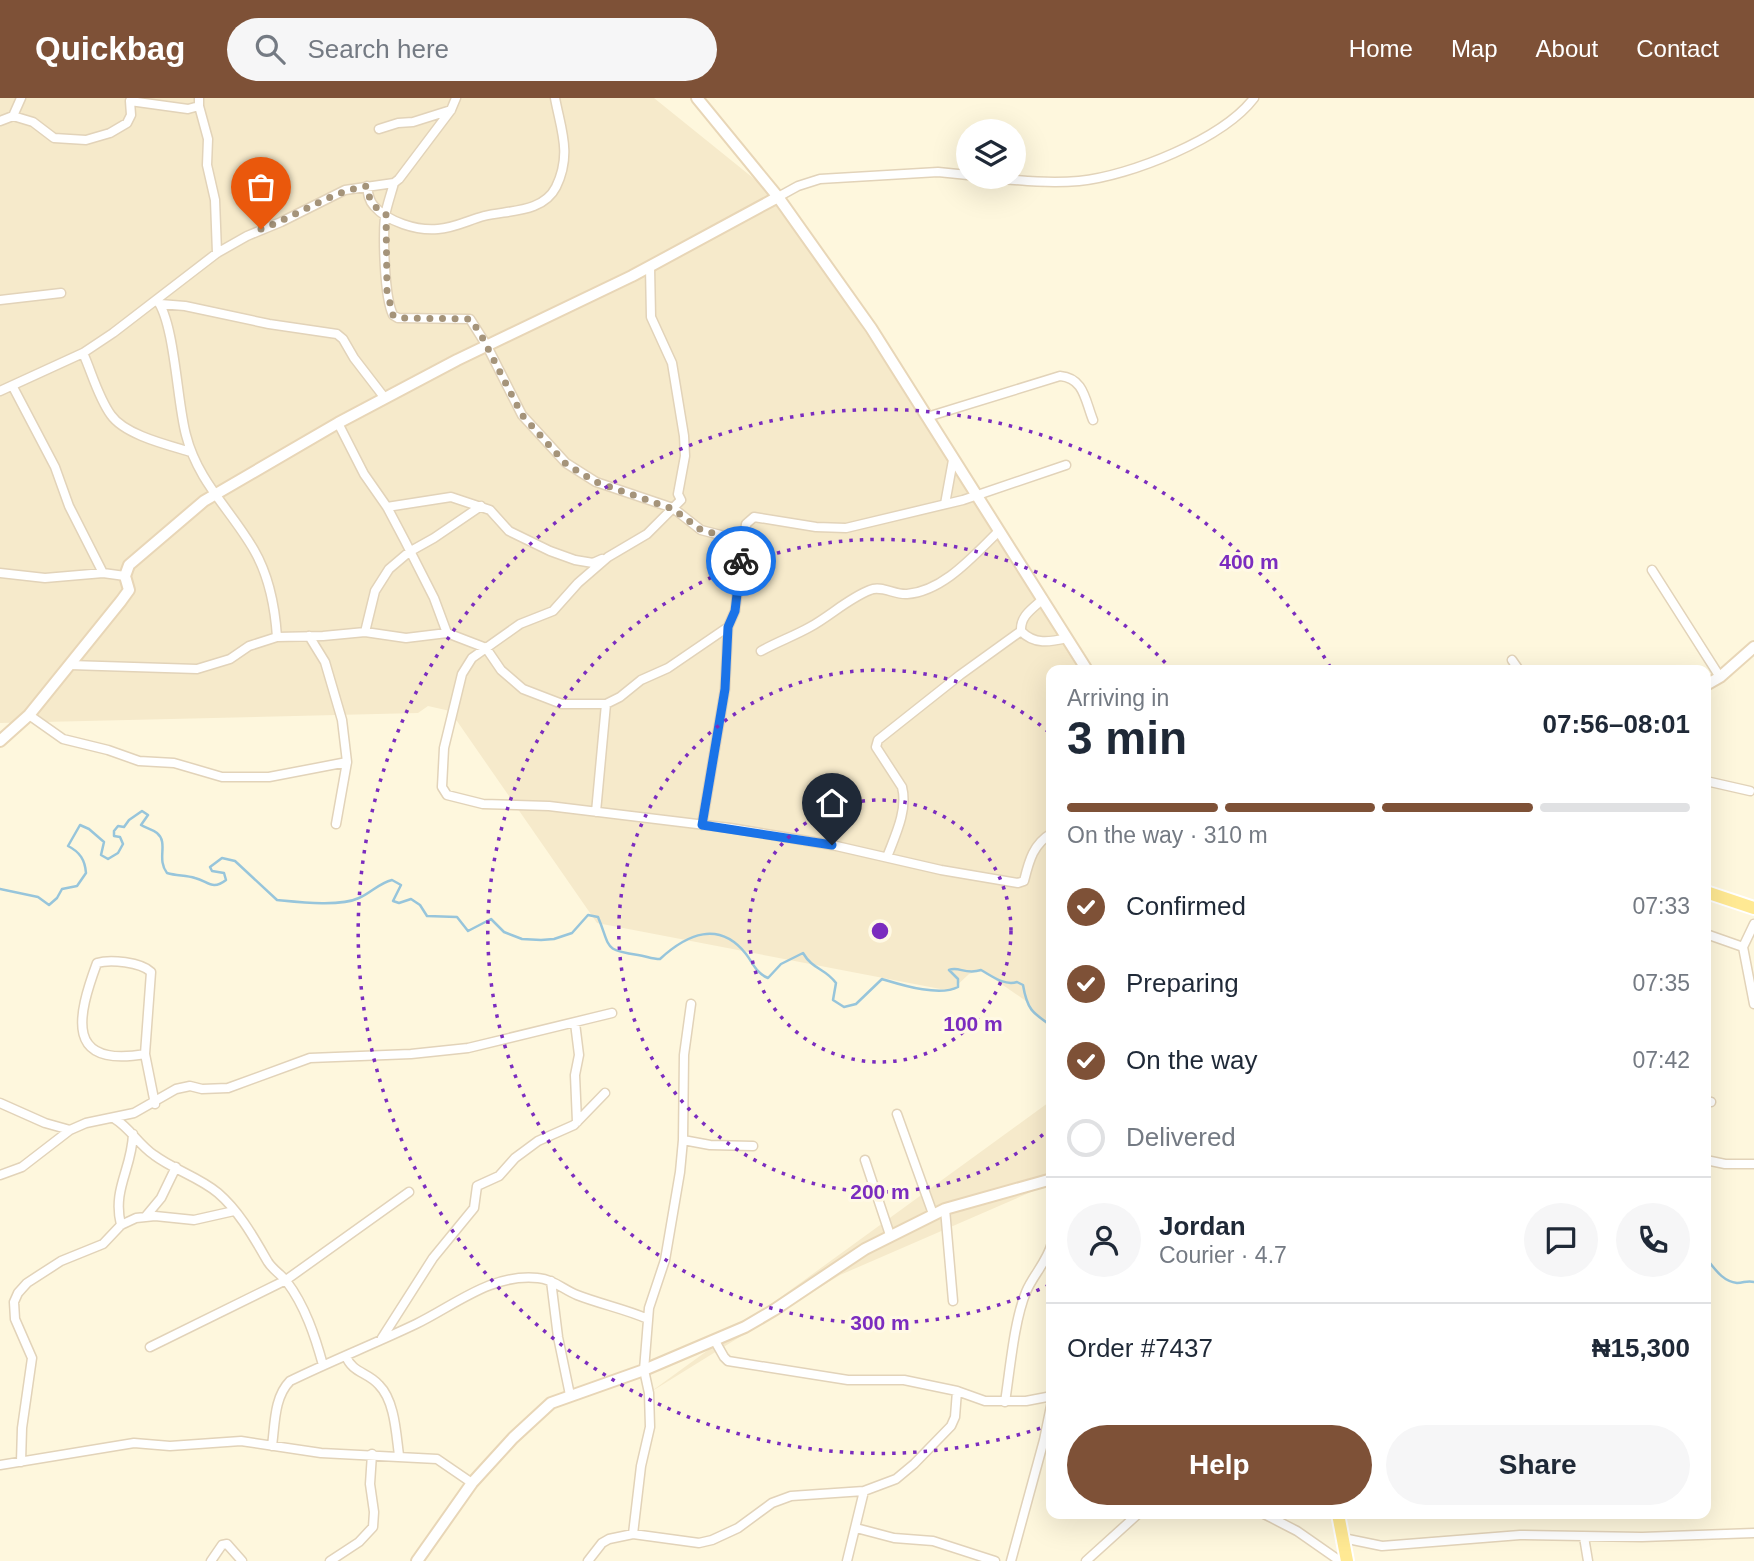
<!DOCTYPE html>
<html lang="en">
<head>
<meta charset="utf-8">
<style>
  :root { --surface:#fff; --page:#f6f6f7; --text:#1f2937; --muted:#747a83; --line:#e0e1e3; --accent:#7e5137 }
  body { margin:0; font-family:Arial,sans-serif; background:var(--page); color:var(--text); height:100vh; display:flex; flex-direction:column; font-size:26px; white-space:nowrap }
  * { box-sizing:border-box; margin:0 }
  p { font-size:23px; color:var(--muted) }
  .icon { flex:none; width:38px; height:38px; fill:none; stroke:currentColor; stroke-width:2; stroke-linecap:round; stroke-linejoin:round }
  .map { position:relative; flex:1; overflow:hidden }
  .drawer { position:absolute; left:1046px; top:567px; width:665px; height:854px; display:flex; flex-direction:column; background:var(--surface); border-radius:14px; box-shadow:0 7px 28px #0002 }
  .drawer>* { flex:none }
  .fabs { position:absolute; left:956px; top:21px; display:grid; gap:14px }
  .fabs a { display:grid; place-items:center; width:70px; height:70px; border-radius:50%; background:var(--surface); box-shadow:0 7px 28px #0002; font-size:35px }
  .pin { position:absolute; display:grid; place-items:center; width:60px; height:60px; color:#fff; margin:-72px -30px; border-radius:50% 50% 50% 0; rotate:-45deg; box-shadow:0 0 7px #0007 }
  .pin .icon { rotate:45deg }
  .courier { position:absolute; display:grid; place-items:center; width:70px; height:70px; margin:-35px; border:5px solid #1a73e8; border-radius:50%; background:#fff; color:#222; box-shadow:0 2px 9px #0007 }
  .head em { font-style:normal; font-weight:700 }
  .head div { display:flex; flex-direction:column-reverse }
  .head { display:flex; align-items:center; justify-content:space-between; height:119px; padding:0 21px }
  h1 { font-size:46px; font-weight:700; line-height:52px }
  .bar { display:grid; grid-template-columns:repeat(4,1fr); gap:10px 7px; align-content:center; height:84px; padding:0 21px }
  .bar i { height:9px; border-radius:5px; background:var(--line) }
  .bar .selected { background:var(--accent) }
  .bar p { grid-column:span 4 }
  .line { display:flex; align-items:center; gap:18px; padding:0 21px; border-top:2px solid var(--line) }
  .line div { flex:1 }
  .round { display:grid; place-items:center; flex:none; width:74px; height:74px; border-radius:37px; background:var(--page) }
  ol { padding:0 21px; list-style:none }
  li { display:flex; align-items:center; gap:21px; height:77px }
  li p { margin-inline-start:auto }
  li .icon { padding:7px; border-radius:50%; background:var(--accent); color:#fff; stroke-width:4 }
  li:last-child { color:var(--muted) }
  li i { width:38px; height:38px; border:4px solid var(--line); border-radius:50% }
  .primary-button { display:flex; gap:14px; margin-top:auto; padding:14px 21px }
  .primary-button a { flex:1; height:80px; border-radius:42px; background:var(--accent); color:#fff; font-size:28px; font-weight:700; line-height:80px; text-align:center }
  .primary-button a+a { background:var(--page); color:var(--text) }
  header { display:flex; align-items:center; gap:42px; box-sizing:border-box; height:98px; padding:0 35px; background:var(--accent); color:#fff }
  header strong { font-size:33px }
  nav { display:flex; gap:38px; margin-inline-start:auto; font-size:24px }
  .search { width:490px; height:63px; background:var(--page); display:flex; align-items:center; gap:18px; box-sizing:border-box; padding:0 24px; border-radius:38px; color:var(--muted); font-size:26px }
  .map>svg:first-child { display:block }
</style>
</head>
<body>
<header>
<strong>Quickbag</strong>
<div class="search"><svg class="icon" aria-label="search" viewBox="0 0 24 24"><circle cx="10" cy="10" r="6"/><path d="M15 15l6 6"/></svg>Search here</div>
<nav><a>Home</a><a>Map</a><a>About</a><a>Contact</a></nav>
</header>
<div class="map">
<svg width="1754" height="1463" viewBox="0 0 1754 1463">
  <rect width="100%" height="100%" fill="#fef7dd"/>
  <!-- residential -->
  <path fill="#f6eacb" d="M0 0H654L778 100 1085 572H1052V932L1030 911 1026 903 981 872 969 876 951 893 597 825 450 613 428 608 418 615 0 625Z
    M1052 1002V1085L840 1177 649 1295Z"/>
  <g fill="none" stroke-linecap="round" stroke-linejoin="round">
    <!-- stream -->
    <path stroke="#97c5db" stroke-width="2.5" d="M0 791 38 799 49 807 57 800 62 791 77 788 86 775C85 762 80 754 68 748L80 727 89 731 104 744 101 757 108 761 118 755 123 746 120 739 114 738V733L118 728 124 729 129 722 142 713 148 717 141 727C146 730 152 731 157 735 169 745 156 761 167 775 177 778 186 777 195 780 208 783 212 793 226 782L224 775 212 773 210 769 222 760 235 763 277 802C298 804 340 809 359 800 371 795 379 785 392 782L401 787 393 803 399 805 411 801 420 807 427 818 457 819 468 833 491 821 504 834 522 841 541 842 554 841 572 835 588 817 598 819C611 850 603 852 638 857 646 858 652 861 660 861 687 836 719 822 746 856 753 865 756 875 768 880L781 866 803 855C813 872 825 870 836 885L833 902 844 909 856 906 882 881C902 887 939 899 958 889V881L949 872C959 868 965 877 981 872 992 878 1004 888 1017 884L1023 887C1027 911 1032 915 1052 928
      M1706 1160C1715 1171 1722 1183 1737 1185 1744 1185 1747 1182 1754 1184"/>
    <!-- street casing -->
    <g stroke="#e2d3b9" stroke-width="11">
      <path id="street" d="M199 0V8L208 41 207 67 215 102 217 155
        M13 18 33 24 54 40 86 42 110 35 127 25 131 17 130 3 188 11 199 8
        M0 23 13 18 21 0
        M379 31 398 25 413 24 451 12
        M983 79C1015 82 1047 86 1079 83 1130 78 1223 41 1254 0
        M394 85C391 96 387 107 385 118 383 139 384 198 393 217L398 220 470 221 487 248 522 317 566 365 596 384 673 410 701 432 744 443
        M367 88C368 96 369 103 374 108 388 124 417 133 438 131 454 130 469 122 484 118 508 112 543 115 556 89 572 56 561 32 555 0
        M778 99 798 88 820 81 938 74 968 77
        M650 169 651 219 672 265 684 338 685 358 678 396 681 402 647 436 608 459 578 485 553 513 520 526 472 560 462 576 444 650 442 689 447 697 483 706 549 708 730 730 832 747 941 772 1018 785 1024 783C1029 763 1033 746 1052 735
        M0 202 61 195
        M157 202C175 226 177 305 186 337 198 384 231 412 254 452 269 478 275 509 277 539
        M160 206 185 208 269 226 337 236 343 241 354 260 384 299
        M83 255C92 275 98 299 111 317 125 337 168 347 191 354
        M13 289 55 369 69 408 103 475
        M0 293 83 255 113 235 217 155 247 138 281 124 345 92 394 85 399 81 451 12 456 0
        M927 319 1060 278C1084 280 1085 302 1093 322
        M338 325 364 376 387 409 405 443 434 500 447 535
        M945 406 953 362
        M387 409 451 399 490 412 509 433 550 453 575 462 593 465 602 461
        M1652 472 1720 579
        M0 475 45 480 103 475 125 478
        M1021 533C1034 547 1050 544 1067 540
        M1021 533C1020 518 1032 511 1043 501
        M365 534 375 493 389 471 409 454 434 440 481 408
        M309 538 325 564 342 622 347 664 336 726
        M761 553C777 544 794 538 810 529 830 518 849 500 870 492 881 487 895 497 907 496 944 493 974 457 999 433
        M1512 562 1519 572
        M70 567 197 571 230 561 249 548 277 539 323 538 365 534 406 540 447 535 486 550 501 572 523 591 562 606H606L620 599 641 582 668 570 728 529
        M29 617 63 641 108 652 139 663 174 665 222 679H269L347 664
        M1706 683 1750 693
        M596 714 606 606
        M702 727 725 591 728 529 735 513 746 426 754 419 816 429 846 430 963 402 1066 367
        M887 759C895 738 908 712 902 689L876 649 878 642 960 577 1021 533
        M1706 836 1743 849 1754 826
        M1743 849 1754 906
        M575 925 579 957 575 977 577 1024
        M145 956C65 970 77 919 97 865 110 861 141 864 151 874L145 956 155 1006
        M1706 1003 1711 1004
        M0 1005 45 1025 70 1032
        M897 1016 933 1116
        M115 1021C130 1030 139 1047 154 1057 174 1072 199 1079 218 1095 240 1114 254 1140 268 1164 273 1172 281 1176 287 1184 305 1208 315 1238 323 1267
        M683 1042 710 1047 753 1048
        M865 1062 890 1137
        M1706 1062 1725 1066H1754
        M0 1077 22 1069 70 1032 86 1025 134 1015 176 991 190 988 202 991 228 990 310 960 411 956 468 950 612 915
        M945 1111 953 1203
        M146 1118 161 1100 176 1069
        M121 1127C112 1091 132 1071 133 1036
        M551 1183 558 1239 570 1297
        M382 1240 433 1160 474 1110 477 1088 499 1078 515 1060 538 1043 574 1027 605 995
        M715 1243 724 1259 728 1263 848 1282H904L957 1293 985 1303H1026L1052 1298
        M150 1249 286 1182 409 1094
        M346 1258C352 1275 368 1274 379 1287 395 1303 396 1336 399 1357
        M1005 1304C1010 1272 1014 1223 1026 1194 1033 1177 1047 1164 1052 1145
        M272 1348C275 1326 274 1299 290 1283 331 1263 374 1246 416 1226 455 1207 492 1175 538 1180 553 1181 564 1192 577 1197 600 1206 625 1211 648 1221
        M21 1364 22 1330 32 1260 15 1221 14 1204 18 1195 27 1185 61 1163 103 1146 121 1127 136 1120 155 1118 194 1122 234 1113
        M0 1367 134 1345 170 1348 241 1343 321 1355 437 1361 472 1385
        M1264 1416 1297 1433 1340 1463
        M856 1430 894 1440 933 1443 995 1463
        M633 1436 641 1368 650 1329 649 1295 644 1272 649 1210 665 1162 680 1074 683 1042 684 957 691 906
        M1584 1439 1588 1463
        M1343 1440 1382 1448 1520 1437 1642 1439 1754 1435
        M211 1463 222 1447 227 1446 242 1463
        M330 1463 359 1444 373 1429 374 1414 370 1386 372 1356
        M588 1463 602 1445 609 1441 633 1436 699 1445 712 1442 738 1430 772 1405 791 1398 864 1393 896 1381 914 1366 951 1328 955 1319 957 1293
        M847 1463 864 1393
        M1011 1463 1044 1342 1052 1303
        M1086 1463 1138 1416"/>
    </g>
    <!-- secondary casing -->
    <g stroke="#e8d6b7" stroke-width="14">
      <path id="secondary" d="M697 0 778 99 871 230 1087 572
        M1706 587 1720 579 1754 549
        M0 643 29 617 121 503 129 492 125 478 129 467 204 403 338 325 457 262 632 178 778 99
        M417 1463 472 1385 513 1340 551 1305 644 1272 745 1229 774 1212 865 1151 945 1111 1052 1081"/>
    </g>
    <!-- primary casing -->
    <g stroke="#fff" stroke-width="16">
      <path id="primary" d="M1706 794 1754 810
        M1338 1416 1347 1463"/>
    </g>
    <!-- street -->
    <use href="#street" stroke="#fff" stroke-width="8"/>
    <!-- secondary -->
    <use href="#secondary" stroke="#fff" stroke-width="10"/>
    <!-- primary -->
    <use href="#primary" stroke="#ffe993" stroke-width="12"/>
  </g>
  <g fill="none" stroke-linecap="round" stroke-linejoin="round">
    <!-- done -->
    <path stroke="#a5947a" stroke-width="7" stroke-dasharray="0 12.6" d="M261 131C297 118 330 94 367 88 369 103 373 109 386 116L387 193 393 217 398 220 470 221 480 235 522 317 566 366 596 384 673 411 701 432 744 443 741 463"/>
    <!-- route -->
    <path stroke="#1a73e8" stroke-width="9" d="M741 463 735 513 728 529 725 591 702 727 832 747"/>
  </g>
  <!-- distance rings -->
  <g fill="none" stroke="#7b2cbf" stroke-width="3.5" stroke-dasharray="3.5 7">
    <circle cx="880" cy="833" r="131"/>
    <path d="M1051 1030A261 261 0 1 1 1051 636"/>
    <path d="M1049 1187A392 392 0 1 1 1171 571"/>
    <path d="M1050 1327A522 522 0 1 1 1332 572"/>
  </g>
  <circle cx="880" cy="833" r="10" fill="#7b2cbf" stroke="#fff9e5" stroke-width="3.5"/>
  <g font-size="21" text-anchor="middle" font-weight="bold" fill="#7b2cbf" stroke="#fff9e5" stroke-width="6" stroke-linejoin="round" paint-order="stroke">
    <text x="1249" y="471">400 m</text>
    <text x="973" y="933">100 m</text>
    <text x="880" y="1101">200 m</text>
    <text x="880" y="1232">300 m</text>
  </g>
</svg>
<div class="fabs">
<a><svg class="icon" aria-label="layers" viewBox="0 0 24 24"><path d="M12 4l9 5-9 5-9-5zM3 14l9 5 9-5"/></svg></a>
</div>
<div class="pin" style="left:261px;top:131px;background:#ea580c"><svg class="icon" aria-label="bag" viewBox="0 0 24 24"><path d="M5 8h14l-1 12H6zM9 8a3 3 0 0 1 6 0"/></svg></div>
<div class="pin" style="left:832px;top:747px;background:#1f2937"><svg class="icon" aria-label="home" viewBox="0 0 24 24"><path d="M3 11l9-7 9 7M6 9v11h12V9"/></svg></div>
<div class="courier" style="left:741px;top:463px"><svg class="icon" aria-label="bike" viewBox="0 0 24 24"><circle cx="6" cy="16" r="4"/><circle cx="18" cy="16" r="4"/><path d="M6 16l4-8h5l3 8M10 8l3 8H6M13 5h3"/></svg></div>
<section class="drawer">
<div class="head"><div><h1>3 min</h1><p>Arriving in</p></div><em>07:56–08:01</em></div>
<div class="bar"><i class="selected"></i><i class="selected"></i><i class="selected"></i><i></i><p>On the way · 310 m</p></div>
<ol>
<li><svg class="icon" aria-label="check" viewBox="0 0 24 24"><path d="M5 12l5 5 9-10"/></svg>Confirmed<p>07:33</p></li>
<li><svg class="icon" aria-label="check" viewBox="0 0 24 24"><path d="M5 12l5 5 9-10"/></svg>Preparing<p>07:35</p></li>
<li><svg class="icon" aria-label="check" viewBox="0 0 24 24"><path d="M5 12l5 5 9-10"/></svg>On the way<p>07:42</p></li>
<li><i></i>Delivered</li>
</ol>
<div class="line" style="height:126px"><a class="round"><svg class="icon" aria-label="person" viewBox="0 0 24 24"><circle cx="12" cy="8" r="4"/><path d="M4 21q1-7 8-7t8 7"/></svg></a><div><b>Jordan</b><p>Courier · 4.7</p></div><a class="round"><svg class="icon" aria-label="chat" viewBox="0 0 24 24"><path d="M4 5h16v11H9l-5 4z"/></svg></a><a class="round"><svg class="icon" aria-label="phone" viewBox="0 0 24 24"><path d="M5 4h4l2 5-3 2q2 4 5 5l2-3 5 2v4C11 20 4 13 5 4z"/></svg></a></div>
<div class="line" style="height:91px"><div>Order #7437</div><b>₦15,300</b></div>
<div class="primary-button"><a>Help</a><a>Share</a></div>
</section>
</div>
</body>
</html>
